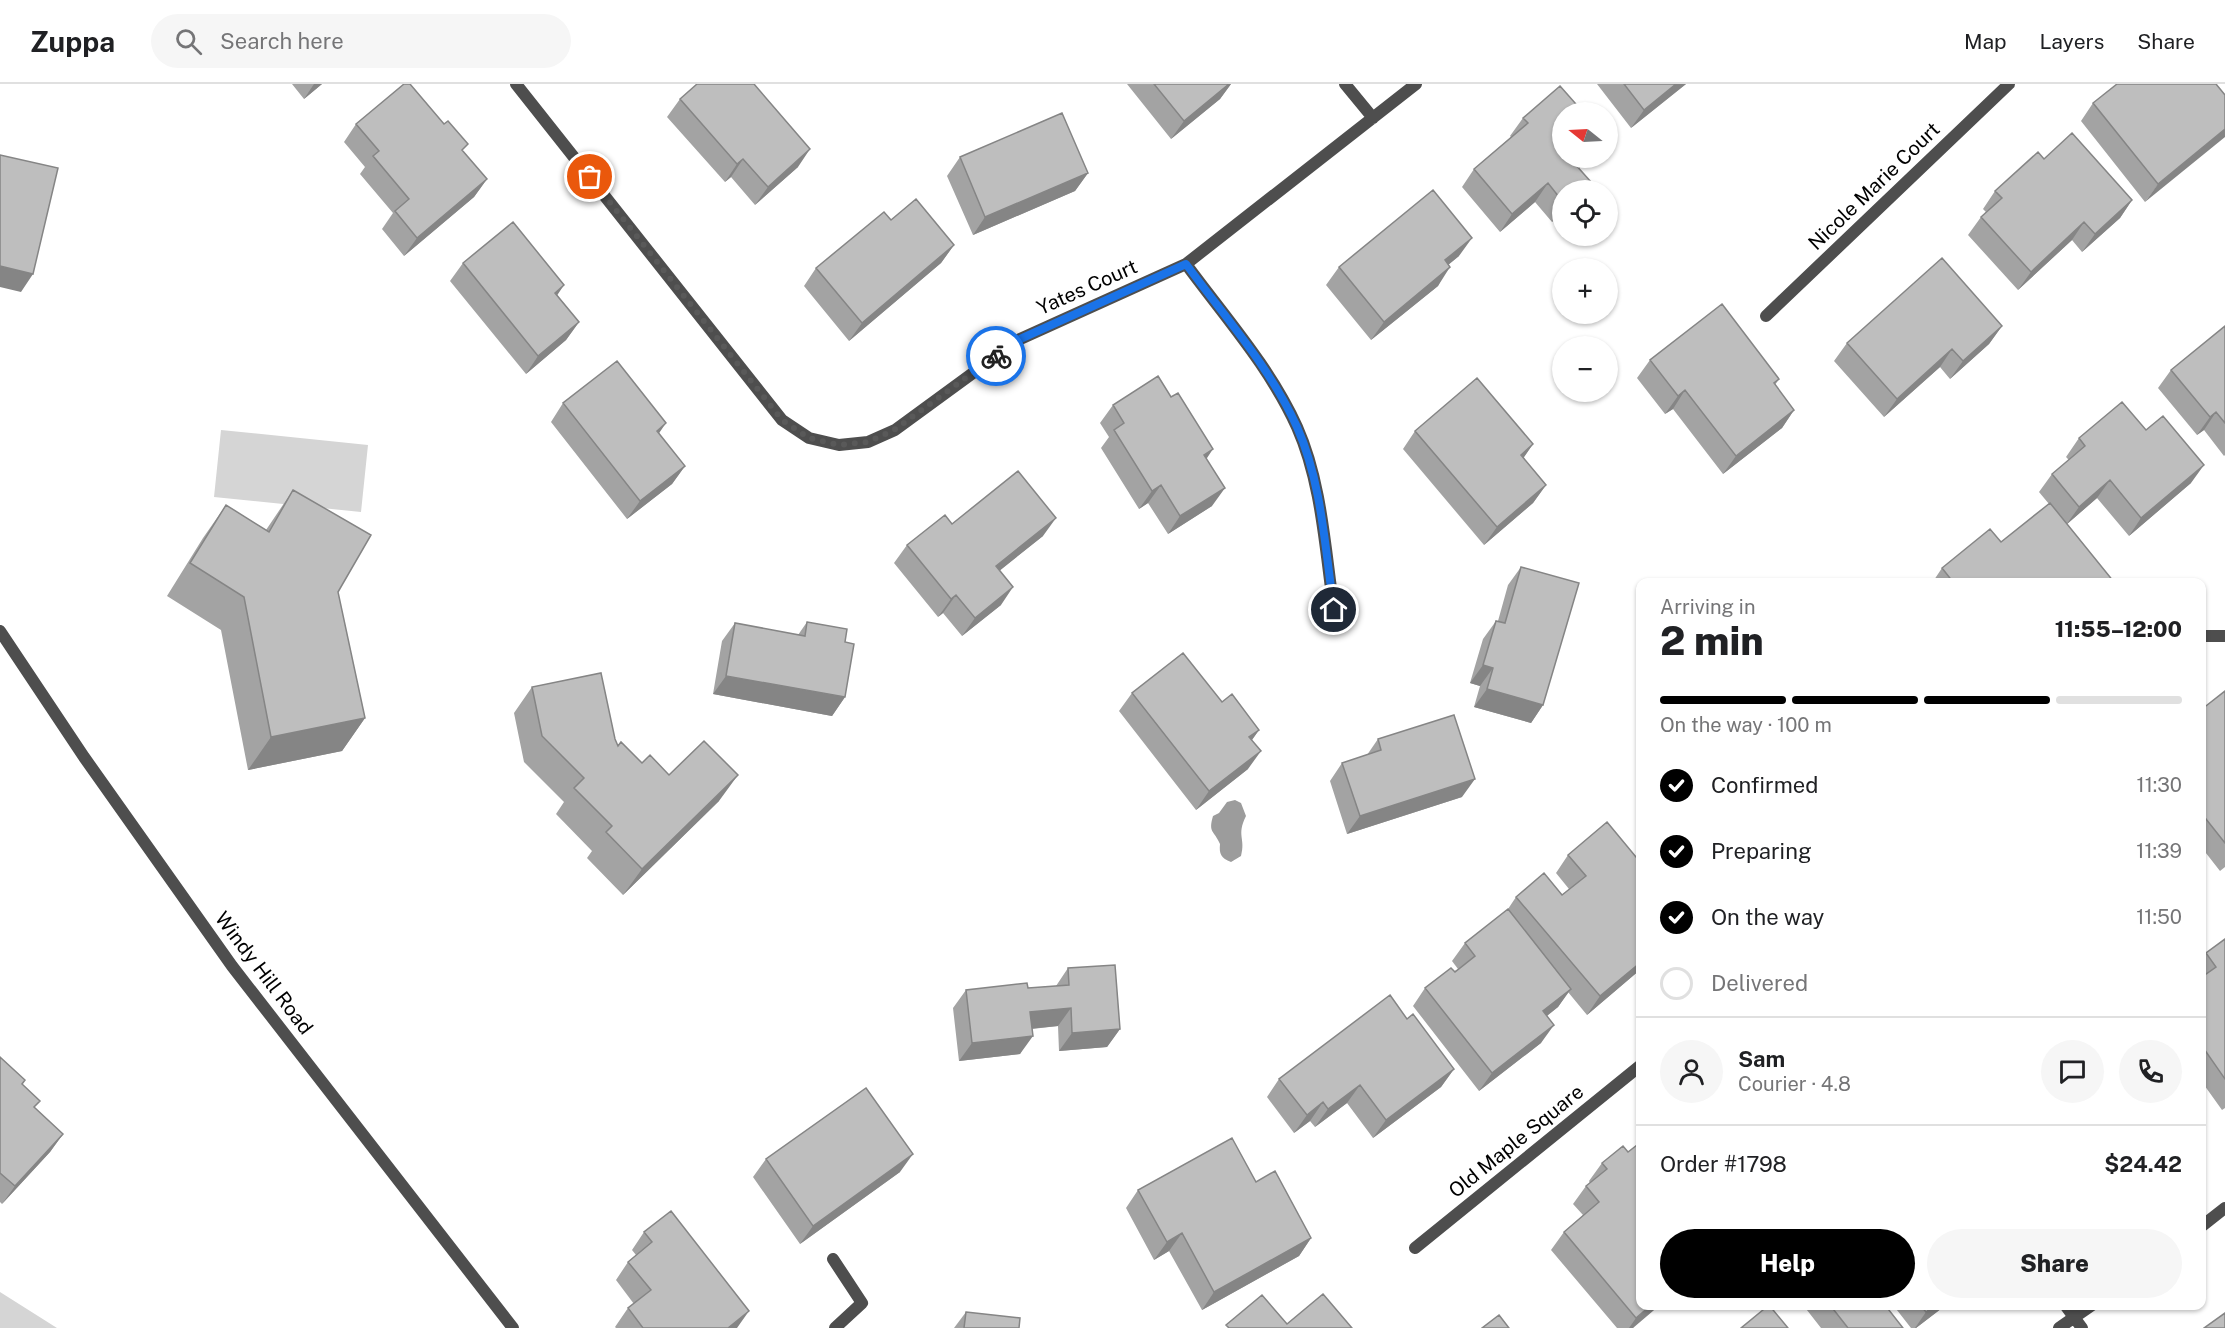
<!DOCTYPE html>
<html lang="en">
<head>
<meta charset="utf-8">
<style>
  :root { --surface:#fff; --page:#f6f6f6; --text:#202124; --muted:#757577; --line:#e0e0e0; --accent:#000 }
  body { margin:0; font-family:"Public Sans",sans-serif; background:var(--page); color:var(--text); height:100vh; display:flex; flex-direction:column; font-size:22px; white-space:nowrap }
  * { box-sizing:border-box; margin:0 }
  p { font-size:20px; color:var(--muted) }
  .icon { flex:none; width:33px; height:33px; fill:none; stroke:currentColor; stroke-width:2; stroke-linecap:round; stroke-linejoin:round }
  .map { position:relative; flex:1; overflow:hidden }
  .drawer { position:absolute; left:1636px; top:494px; width:570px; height:732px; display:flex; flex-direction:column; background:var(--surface); border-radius:12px; box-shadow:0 2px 4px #0004 }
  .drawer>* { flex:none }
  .needle { width:39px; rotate:288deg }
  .tools { position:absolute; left:1552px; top:18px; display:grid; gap:12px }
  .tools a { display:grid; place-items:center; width:66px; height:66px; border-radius:50%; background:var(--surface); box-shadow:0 2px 4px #0004; font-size:30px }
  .pin { position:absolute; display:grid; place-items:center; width:51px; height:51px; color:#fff; margin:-26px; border:3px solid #fff; border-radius:50%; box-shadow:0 2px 6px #0007 }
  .courier { position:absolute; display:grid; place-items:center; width:60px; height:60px; margin:-30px; border:4px solid #1a73e8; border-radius:50%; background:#fff; color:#222; box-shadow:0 2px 8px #0007 }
  .summary em { font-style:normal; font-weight:800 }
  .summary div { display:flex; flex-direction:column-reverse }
  .summary { display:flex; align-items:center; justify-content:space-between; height:102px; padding:0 24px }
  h1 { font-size:39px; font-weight:800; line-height:45px }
  .bar { display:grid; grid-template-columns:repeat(4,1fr); gap:9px 6px; align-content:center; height:72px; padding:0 24px }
  .bar i { height:8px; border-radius:4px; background:var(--line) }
  .bar .on { background:var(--accent) }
  .bar p { grid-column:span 4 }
  .line { display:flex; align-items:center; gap:15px; padding:0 24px; border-top:2px solid var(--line) }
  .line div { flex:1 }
  .round { display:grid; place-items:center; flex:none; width:63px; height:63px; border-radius:32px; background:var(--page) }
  ol { padding:0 24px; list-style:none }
  li { display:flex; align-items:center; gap:18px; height:66px }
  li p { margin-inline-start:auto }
  li .icon { padding:6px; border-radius:50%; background:var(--accent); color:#fff; stroke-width:4 }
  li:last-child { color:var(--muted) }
  li i { width:33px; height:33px; border:3px solid var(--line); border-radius:50% }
  .primary-button { display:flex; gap:12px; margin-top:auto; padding:12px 24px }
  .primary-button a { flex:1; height:69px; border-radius:36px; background:var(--accent); color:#fff; font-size:24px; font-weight:800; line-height:69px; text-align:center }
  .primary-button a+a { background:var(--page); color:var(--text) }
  header { display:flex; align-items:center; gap:36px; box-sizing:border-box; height:84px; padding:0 30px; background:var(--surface); border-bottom:2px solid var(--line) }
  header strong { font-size:28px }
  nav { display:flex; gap:33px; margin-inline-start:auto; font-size:21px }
  .search { width:420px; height:54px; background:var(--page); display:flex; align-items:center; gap:15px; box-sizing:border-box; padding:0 21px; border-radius:33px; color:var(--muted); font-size:22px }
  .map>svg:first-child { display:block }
</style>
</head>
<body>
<header>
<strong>Zuppa</strong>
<div class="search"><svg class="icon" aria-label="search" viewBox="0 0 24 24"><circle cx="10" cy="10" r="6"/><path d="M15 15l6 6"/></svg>Search here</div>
<nav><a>Map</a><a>Layers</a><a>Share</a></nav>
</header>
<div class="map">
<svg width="2225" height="1244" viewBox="0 0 2225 1244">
  <rect width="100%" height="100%" fill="#fff"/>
  <!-- green -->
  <path fill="#d5d5d5" d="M221 346 368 361 361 428 214 413Z
    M0 1208 57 1244H0Z"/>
  <!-- water -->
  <path fill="#9c9c9c" d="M1235 716 1241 719 1246 732C1236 752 1246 754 1241 772L1231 778C1221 774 1219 770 1220 760 1214 746 1208 749 1213 732L1219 729 1227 718Z"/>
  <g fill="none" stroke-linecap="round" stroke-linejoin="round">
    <!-- lane -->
    <path stroke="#4e4e4e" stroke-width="12" d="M833 1175 862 1219 835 1244"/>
    <!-- street -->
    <path stroke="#4e4e4e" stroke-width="12" d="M516 0 782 336 809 354 839 361 868 358 895 346 1018 256 1186 180 1416 0
      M1345 0 1373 34
      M1186 180C1224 232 1270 283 1297 343 1322 399 1325 466 1334 526
      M1766 232 2009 0
      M0 547 84 673 232 882 513 1244
      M2202 552H2225
      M2202 1142 2225 1124
      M1415 1164 1641 981
      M2065 1221 2082 1244
      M2059 1244 2092 1221"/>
  </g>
  <!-- wall -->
  <path fill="#a3a3a3" d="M292 0H322L304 15Z
    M1127 0H1231L1220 15 1171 55Z
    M1597 0H1686L1631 44Z
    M2225 11 2145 118 2081 37 2093 19Z
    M680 15 798 83 755 121 731 93 725 98 667 33Z
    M1523 34 1563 74H1591L1579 84 1563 106V129L1552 138 1535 118 1500 148 1462 103 1474 85 1511 53 1510 52Z
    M356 40 463 67 487 95 474 113 404 172 382 145 393 129 360 90 365 83 344 58Z
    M960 73 1088 89 1075 107 973 151 947 92Z
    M2044 75 2132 116 2120 134 2082 168 2072 156 2018 206 1968 151 1981 133 1986 128 1983 125 1995 107Z
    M891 136 954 161 941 179 849 257 804 202 816 184Z
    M1459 172 1448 181 1438 202 1371 256 1326 201 1339 183Z
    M463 179 557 211 579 238 566 256 526 290 450 197Z
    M2002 242 1989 260 1950 295 1940 283 1884 333 1834 277 1847 259Z
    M2225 242V371L2224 372 2204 346 2197 351 2158 304 2171 286Z
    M1650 276 1779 295 1775 301 1794 326 1782 344 1723 390 1673 325 1665 330 1637 294Z
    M563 319 685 382 672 400 627 435 551 338Z
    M1113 321 1206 375 1212 422 1168 450 1148 419 1139 425 1101 364 1109 353 1100 339Z
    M1415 347 1533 360 1523 374 1546 401 1533 419 1484 461 1403 365Z
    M2079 354 2191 399 2129 452 2097 414 2067 440 2114 498H1931L1934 496 1942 484 2001 458 2049 420 2039 408 2052 390 2069 376 2066 373Z
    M293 406 338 508 365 634 342 667 248 686 221 546 167 512 203 454 226 421 266 446Z
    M952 440 1043 452 1000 486 1001 521 962 552 943 529 938 533 894 479 907 461Z
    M1521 483 1543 621 1531 639 1474 623 1480 602 1470 599 1483 555 1496 537H1498L1508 501Z
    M807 538 845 558V613L832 632 713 610 722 557 735 539 798 551Z
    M532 603 615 655 618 662 642 679 669 691 719 717 623 811 587 774 592 767 556 730 564 718 524 678 514 629Z
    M2225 607V783L2220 787 2202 764V625Z
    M1132 609 1222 618 1259 646 1252 656 1248 685 1196 726 1119 627Z
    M1378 655 1462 713 1347 750 1330 697 1342 679 1367 671Z
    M1607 738 1641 885 1587 931 1568 908 1558 923 1547 932 1541 959 1479 1007 1413 922 1425 904 1458 885 1452 877 1465 859 1508 825 1516 813 1562 811 1569 805 1556 789 1568 771Z
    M2225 855V1024L2222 1026 2202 998V874L2206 869Z
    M1068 884 1120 945 1107 963 1059 967 1058 942 1032 945 1020 970 959 977 953 924 966 906 1028 904 1056 902Z
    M1407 935 1454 985 1441 1003 1373 1054 1347 1019 1315 1043 1310 1037 1294 1049 1267 1013 1279 995Z
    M0 973 22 1001 35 1024 63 1050 50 1068 2 1120 0 1118Z
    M1623 1062 1641 1221 1633 1244H1617L1551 1166 1564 1148 1583 1131 1573 1120 1586 1102 1590 1099 1589 1097 1602 1079Z
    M766 1075 900 1088 800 1160 753 1093Z
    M1256 1098 1311 1154 1299 1172 1202 1226 1169 1167 1154 1176 1126 1124 1138 1106Z
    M644 1148 737 1244H616L615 1243 628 1224 634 1220 616 1196 628 1178 636 1171 632 1166Z
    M1803 1221H1885L1903 1244H1821Z
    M1893 1221H1946L1916 1244H1911Z
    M966 1228 1019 1244H954Z"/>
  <!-- shaded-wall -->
  <path fill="#858585" d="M314 0H322L304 15Z
    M1229 0H1231L1220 15 1171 55 1184 37Z
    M1676 0H1686L1631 44 1644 26Z
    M2225 45V53L2145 118 2158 100Z
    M810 65 798 83 755 121 768 103Z
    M1583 74H1591L1563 98 1575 80Z
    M743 75 731 93 725 98 737 80Z
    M1088 89 1075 107 973 151 985 133Z
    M487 95 474 113 404 172 417 154Z
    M1591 98 1585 106H1581Z
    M1548 99 1535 118 1500 148 1512 130Z
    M2132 116 2120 134 2082 168 2095 150Z
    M1563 123V129L1552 138Z
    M2084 138 2072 156 2018 206 2031 188Z
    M1472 154 1459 172 1432 194 1445 176Z
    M954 161 941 179 849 257 862 239Z
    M0 182 33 190 21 208 0 203Z
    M1450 183 1438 202 1371 256 1384 238Z
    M564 201 552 219 555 209Z
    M579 238 566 256 526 290 538 272Z
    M2002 242 1989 260 1950 295 1963 277Z
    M1952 265 1940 283 1884 333 1897 315Z
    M1685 306 1673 325 1665 330 1678 312Z
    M1794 326 1782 344 1723 390 1736 372Z
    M2216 328 2204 346 2197 351 2210 333Z
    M666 339 653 358 657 347Z
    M1533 360 1520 379 1521 371Z
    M1213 365 1201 383 1204 371Z
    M2204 381 2191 399 2129 452 2141 434Z
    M685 382 672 400 627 435 640 417Z
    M2110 396 2097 414 2066 441 2079 423Z
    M1161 401 1148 419 1139 425 1152 407Z
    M1546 401 1533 419 1484 461 1497 443Z
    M1225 404 1212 422 1168 450 1180 432Z
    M1056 434 1043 452 983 500 996 482Z
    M1013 503 1001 521 962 552 975 534Z
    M956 511 943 529 938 533 951 515Z
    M1483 581 1493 584 1480 602 1470 599Z
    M726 592 845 613 832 632 713 610Z
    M1487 605 1543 621 1531 639 1474 623Z
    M365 634 342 667 248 686 271 653Z
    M1259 646 1246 664 1249 653Z
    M1261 667 1248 685 1196 726 1209 707Z
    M738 691 719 717 623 811 642 785Z
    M1475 695 1462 713 1347 750 1360 732Z
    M1641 878V885L1587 931 1600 912Z
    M1571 905 1558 923 1530 945 1543 927Z
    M1071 924 1058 942 1018 946 1030 928Z
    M1554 941 1541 959 1479 1007 1492 989Z
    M1120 945 1107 963 1059 967 1072 949Z
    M1033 952 1020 970 959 977 972 959Z
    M1454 985 1441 1003 1373 1054 1386 1036Z
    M1360 1001 1347 1019 1315 1043 1328 1025Z
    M1323 1018 1310 1037 1294 1049 1307 1031Z
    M63 1050 50 1068 2 1120 15 1102Z
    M913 1070 900 1088 800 1160 813 1142Z
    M1182 1149 1169 1167 1154 1176 1167 1158Z
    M1311 1154 1299 1172 1202 1226 1214 1208Z
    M1651 1221H1660L1633 1244H1629L1636 1234Z
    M1935 1221H1946L1916 1244H1915L1926 1228Z
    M749 1227 737 1244H728Z"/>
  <!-- building -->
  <path fill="#bebebe" stroke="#858585" stroke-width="1.5" d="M404 0H410L444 40 448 37 468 60 462 66 487 95 417 154 395 127 409 115 373 72 379 67 356 40Z
    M697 0H754L810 65 768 103 743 75 737 80 680 15Z
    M1154 0H1229L1184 37Z
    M1624 0H1676L1644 26Z
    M2117 0H2216L2225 11V45L2158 100 2093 19Z
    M1560 2 1583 28H1563V74H1583L1575 80 1591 98 1581 106H1563V118L1548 99 1512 130 1474 85 1528 39 1523 34Z
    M1062 29 1088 89 985 133 960 73Z
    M2072 49 2132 116 2095 150 2084 138 2031 188 1981 133 2002 114 1995 107 2038 68 2044 75Z
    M0 71 58 84 33 190 0 182Z
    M1433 106 1472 154 1445 176 1450 183 1384 238 1339 183Z
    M916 115 954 161 862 239 816 184 884 128 891 136Z
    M513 138 564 201 555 209 579 238 538 272 463 179Z
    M1942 174 2002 242 1963 277 1952 265 1897 315 1847 259Z
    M1722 220 1779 295 1774 299 1794 326 1736 372 1685 306 1678 312 1650 276Z
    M2225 242V339L2216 328 2210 333 2171 286Z
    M617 277 666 339 657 347 685 382 640 417 563 319Z
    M1158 292 1171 313 1178 309 1213 365 1204 371 1225 404 1180 432 1161 401 1152 407 1114 346 1124 339 1113 321Z
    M1477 294 1533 360 1521 371 1546 401 1497 443 1415 347Z
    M2122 318 2146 346 2163 332 2204 381 2141 434 2110 396 2079 423 2052 390 2085 362 2079 354Z
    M1018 387 1056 434 996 482 1013 503 975 534 956 511 951 515 907 461 945 431 952 440Z
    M293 406 371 451 338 508 365 634 271 653 244 513 190 479 226 421 269 448Z
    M2050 419 2114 498H1953L1942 484 1990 445 2001 458Z
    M1521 483 1579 499 1543 621 1487 605 1493 584 1483 581 1496 537 1505 539Z
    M807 538 847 545 845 558 854 560 845 613 726 592 735 539 805 552Z
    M1183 569 1222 618 1232 610 1259 646 1249 653 1261 667 1209 707 1132 609Z
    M601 589 615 655 618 662 621 658 642 679 650 671 669 691 704 657 738 691 642 785 606 748 612 742 574 704 584 694 542 652 532 603Z
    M2225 607V759L2202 730V625Z
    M1454 631 1475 695 1360 732 1342 679 1381 666 1378 655Z
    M1607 738 1641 779V878L1600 912 1516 813 1544 789 1562 811 1586 792 1568 771Z
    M1508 825 1571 905 1543 927 1554 941 1492 989 1425 904 1451 884 1455 888 1475 872 1465 859Z
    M2225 855V995L2202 962V893L2216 883 2206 869Z
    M1115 881 1120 945 1072 949 1071 924 1030 928 1033 952 972 959 966 906 1027 899 1028 904 1069 901 1068 884Z
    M1390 911 1407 935 1413 930 1454 985 1386 1036 1360 1001 1328 1025 1323 1018 1307 1031 1279 995Z
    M0 973 25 996 22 1000 40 1017 34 1023 63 1050 15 1102 0 1089Z
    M866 1004 913 1070 813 1142 766 1075Z
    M1232 1054 1256 1098 1275 1087 1311 1154 1214 1208 1182 1149 1167 1158 1138 1106Z
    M1641 1058V1221H1651L1636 1234 1564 1148 1599 1118 1586 1102 1607 1085 1602 1079 1623 1062 1628 1068Z
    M671 1127 749 1227 728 1244H643L628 1224 651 1206 628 1178 652 1158 644 1148Z
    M1323 1210 1352 1244H1229L1226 1241 1262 1211 1287 1240Z
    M1769 1221 1788 1244H1741Z
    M1830 1221H1885L1903 1244H1848Z
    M1920 1221H1935L1926 1228Z
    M966 1228 1020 1234 1019 1244H964Z
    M2225 1229V1244H2204Z
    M1499 1231 1509 1244H1482Z"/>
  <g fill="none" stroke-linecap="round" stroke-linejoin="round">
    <!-- done -->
    <path stroke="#595959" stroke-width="6" stroke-dasharray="0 10.8" d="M590 93 782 336 809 354 839 361 868 358 894 346 996 272"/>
    <!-- route -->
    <path stroke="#1a73e8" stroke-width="8" d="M996 272 1018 256 1186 180C1224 232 1270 283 1297 343 1322 399 1325 465 1334 526"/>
  </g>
  <g text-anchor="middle" stroke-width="4.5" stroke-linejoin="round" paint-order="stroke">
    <!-- street labels -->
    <g font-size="20" fill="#000" stroke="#fff">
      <text transform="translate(1874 102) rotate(-44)" y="7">Nicole Marie Court</text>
      <text transform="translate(1087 203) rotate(-24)" y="7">Yates Court</text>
      <text transform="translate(264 889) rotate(53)" y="7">Windy Hill Road</text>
      <text transform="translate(1516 1057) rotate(-39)" y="7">Old Maple Square</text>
    </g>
  </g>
</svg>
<div class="tools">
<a><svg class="needle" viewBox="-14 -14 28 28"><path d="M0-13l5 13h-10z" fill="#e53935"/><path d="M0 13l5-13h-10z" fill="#757577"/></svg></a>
<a><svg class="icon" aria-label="locate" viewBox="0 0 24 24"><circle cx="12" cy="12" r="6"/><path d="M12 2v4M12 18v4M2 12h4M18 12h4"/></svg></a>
<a>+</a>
<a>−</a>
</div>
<div class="pin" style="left:590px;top:93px;background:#ea580c"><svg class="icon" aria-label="bag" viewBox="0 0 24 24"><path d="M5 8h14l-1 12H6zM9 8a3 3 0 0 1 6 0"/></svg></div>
<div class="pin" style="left:1334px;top:526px;background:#1f2937"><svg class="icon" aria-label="home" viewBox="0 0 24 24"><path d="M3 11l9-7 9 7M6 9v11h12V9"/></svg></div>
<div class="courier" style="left:996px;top:272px"><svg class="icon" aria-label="bike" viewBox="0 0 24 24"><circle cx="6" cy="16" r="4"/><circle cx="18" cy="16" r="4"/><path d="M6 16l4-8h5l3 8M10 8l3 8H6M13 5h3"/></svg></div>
<section class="drawer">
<div class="summary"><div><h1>2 min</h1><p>Arriving in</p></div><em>11:55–12:00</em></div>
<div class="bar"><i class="on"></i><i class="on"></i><i class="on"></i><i></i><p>On the way · 100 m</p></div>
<ol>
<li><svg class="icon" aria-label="check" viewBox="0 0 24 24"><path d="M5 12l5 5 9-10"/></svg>Confirmed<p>11:30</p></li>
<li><svg class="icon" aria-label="check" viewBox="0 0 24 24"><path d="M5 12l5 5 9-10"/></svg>Preparing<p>11:39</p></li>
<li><svg class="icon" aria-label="check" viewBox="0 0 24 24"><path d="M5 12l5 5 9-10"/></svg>On the way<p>11:50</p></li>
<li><i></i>Delivered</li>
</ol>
<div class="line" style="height:108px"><a class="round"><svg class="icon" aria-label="person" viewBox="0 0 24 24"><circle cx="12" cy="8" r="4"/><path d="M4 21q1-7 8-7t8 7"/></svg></a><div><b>Sam</b><p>Courier · 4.8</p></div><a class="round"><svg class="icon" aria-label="chat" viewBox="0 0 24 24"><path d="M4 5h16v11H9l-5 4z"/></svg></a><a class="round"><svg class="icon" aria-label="phone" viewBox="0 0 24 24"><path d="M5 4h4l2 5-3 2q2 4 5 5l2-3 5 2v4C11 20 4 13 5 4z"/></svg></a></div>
<div class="line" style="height:78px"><div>Order #1798</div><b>$24.42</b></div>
<div class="primary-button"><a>Help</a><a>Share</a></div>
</section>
</div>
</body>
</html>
